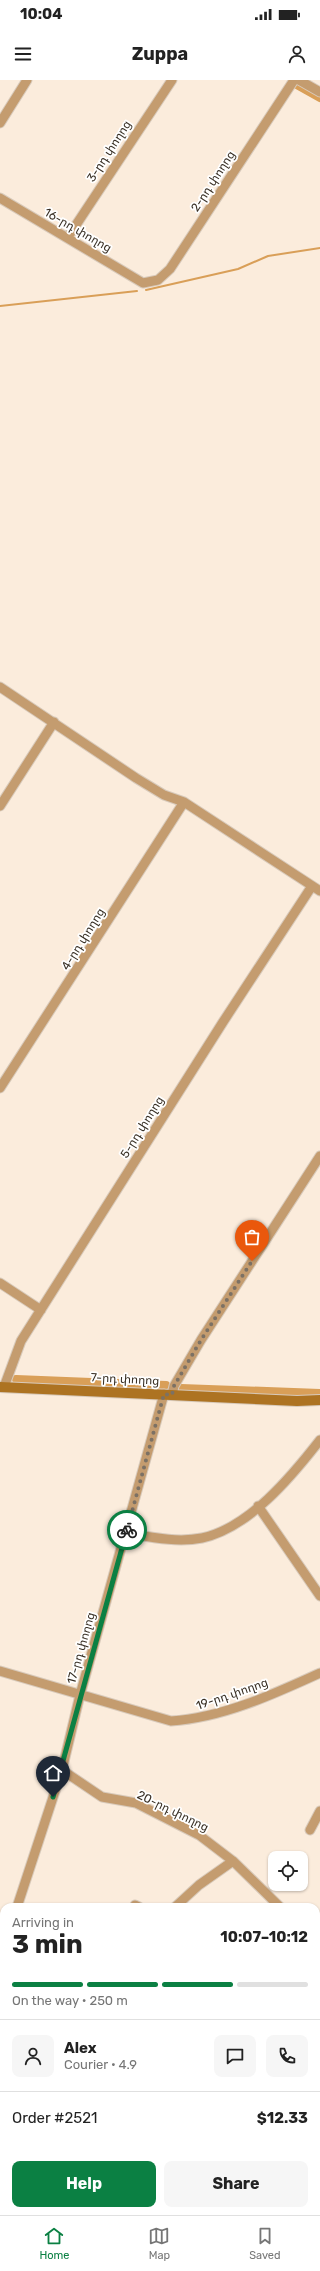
<!DOCTYPE html>
<html lang="en">
<head>
<meta charset="utf-8">
<style>
  :root { --surface:#fff; --page:#f6f6f6; --text:#222; --muted:#767676; --line:#e0e0e0; --accent:#0b8043 }
  body { margin:0; font-family:Rubik,"Noto Sans Armenian",sans-serif; background:var(--page); color:var(--text); height:100vh; display:flex; flex-direction:column; font-size:15px; white-space:nowrap }
  * { box-sizing:border-box; margin:0 }
  p { font-size:13px; color:var(--muted) }
  .icon { flex:none; width:22px; height:22px; fill:none; stroke:currentColor; stroke-width:2; stroke-linecap:round; stroke-linejoin:round }
  .map { position:relative; flex:1; overflow:hidden }
  .details { position:absolute; left:0px; top:1823px; width:320px; height:312px; display:flex; flex-direction:column; background:var(--surface); border-radius:12px 12px 0 0; box-shadow:0 1px 3px #0004 }
  .details>* { flex:none }
  .tools { position:absolute; left:268px; top:1771px; display:grid; gap:8px }
  .tools a { display:grid; place-items:center; width:40px; height:40px; border-radius:8px; background:var(--surface); box-shadow:0 1px 3px #0004; font-size:20px }
  .pin { position:absolute; display:grid; place-items:center; width:34px; height:34px; color:#fff; margin:-41px -17px; border-radius:50% 50% 50% 0; rotate:-45deg; box-shadow:0 0 4px #0007 }
  .pin .icon { rotate:45deg }
  .courier { position:absolute; display:grid; place-items:center; width:40px; height:40px; margin:-20px; border:3px solid #0b8043; border-radius:50%; background:#fff; color:#222; box-shadow:0 1px 5px #0007 }
  .head em { font-style:normal; font-weight:700 }
  .head div { display:flex; flex-direction:column-reverse }
  .head { display:flex; align-items:center; justify-content:space-between; height:68px; padding:0 12px }
  h1 { font-size:26px; font-weight:700; line-height:30px }
  .bar { display:grid; grid-template-columns:repeat(4,1fr); gap:6px 4px; align-content:center; height:48px; padding:0 12px }
  .bar i { height:5px; border-radius:3px; background:var(--line) }
  .bar .current { background:var(--accent) }
  .bar p { grid-column:span 4 }
  .line { display:flex; align-items:center; gap:10px; padding:0 12px; border-top:1px solid var(--line) }
  .line div { flex:1 }
  .round { display:grid; place-items:center; flex:none; width:42px; height:42px; border-radius:8px; background:var(--page) }
  .primary-button { display:flex; gap:8px; margin-top:auto; padding:8px 12px }
  .primary-button a { flex:1; height:46px; border-radius:8px; background:var(--accent); color:#fff; font-size:16px; font-weight:700; line-height:46px; text-align:center }
  .primary-button a+a { background:var(--page); color:var(--text) }
  .status { display:flex; justify-content:space-between; align-items:center; height:28px; padding:0 20px; background:var(--surface); direction:ltr }
  .status svg { height:11px; fill:currentColor }
  header { display:flex; justify-content:space-between; align-items:center; height:52px; padding:0 12px; background:var(--surface); font-size:18px; font-weight:700 }
  .dock { display:flex; justify-content:space-around; align-items:center; height:56px; border-top:1px solid var(--line); background:var(--surface); font-size:11px; color:var(--muted) }
  .dock a { display:grid; justify-items:center; gap:2px }
  .dock .current { color:var(--accent) }
  .map>svg:first-child { display:block }
</style>
</head>
<body>
<div class="status"><b>10:04</b><svg viewBox="0 0 49 12"><path d="M0 12V9h3v3zM5 12V6h3v6zM10 12V3h3v9zM15 12V0h3v12zM26 1h20v11H26zM47 4h2v5h-2z"/></svg></div>
<header><svg class="icon" aria-label="menu" viewBox="0 0 24 24"><path d="M4 6h16M4 12h16M4 18h16"/></svg>Zuppa<svg class="icon" aria-label="person" viewBox="0 0 24 24"><circle cx="12" cy="8" r="4"/><path d="M4 21q1-7 8-7t8 7"/></svg></header>
<div class="map">
<svg width="320" height="2135" viewBox="0 0 320 2135">
  <rect width="100%" height="100%" fill="#fbecdc"/>
  <g fill="none" stroke-linecap="round" stroke-linejoin="round">
    <!-- stream -->
    <path stroke="#d99f58" stroke-width="2" d="M146 210 238 189 268 176 320 168
      M0 226 137 211"/>
    <!-- canal -->
    <path stroke="#d99f58" stroke-width="8" d="M295 4 320 18
      M16 1299 166 1305
      M181 1308 320 1313"/>
    <!-- river -->
    <path stroke="#d99f58" stroke-width="13" d="M316 1975 320 1970
      M195 2135 197 2131"/>
    <!-- minor casing -->
    <g stroke="#d8cabb" stroke-width="11">
      <path id="minor" d="M299 0 320 12
        M0 43 27 0
        M0 118 143 203 158 200 170 189 294 0
        M68 157 172 0
        M0 607 136 698 164 715 184 722 320 811
        M0 726 54 642
        M0 1008 184 722
        M0 1203 41 1230
        M4 1307 21 1261 223 942 312 806
        M172 1315 174 1306 201 1260 320 1076
        M258 1426 320 1516
        M126 1453C150 1457 177 1463 202 1458 249 1448 292 1396 320 1360
        M0 1591 171 1641C222 1638 274 1614 320 1593
        M62 1690 102 1717 136 1723 199 1755 233 1781 280 1827
        M310 1750 320 1731
        M135 1825 139 1827
        M17 1827 62 1690 80 1615 164 1314
        M175 1827 199 1805 233 1781
        M0 1853 4 1854
        M317 1881 320 1884
        M0 1885 4 1870
        M0 2024H4"/>
    </g>
    <!-- secondary casing -->
    <g stroke="#d8cabb" stroke-width="12">
      <path id="secondary" d="M0 1307 297 1321 320 1320"/>
    </g>
    <!-- minor -->
    <use href="#minor" stroke="#c49c6f" stroke-width="9"/>
    <!-- secondary -->
    <use href="#secondary" stroke="#ad7322" stroke-width="10"/>
  </g>
  <g fill="none" stroke-linecap="round" stroke-linejoin="round">
    <!-- done -->
    <path stroke="#7c7164" stroke-width="4" stroke-dasharray="0 7.2" d="M127 1450 164 1314 172 1315 174 1306 201 1260 252 1181"/>
    <!-- route -->
    <path stroke="#0b8043" stroke-width="5" d="M53 1717 127 1450"/>
  </g>
  <g text-anchor="middle" stroke-width="3.5" stroke-linejoin="round" paint-order="stroke">
    <!-- street labels -->
    <g font-size="12" fill="#382f24" stroke="#fff">
      <text transform="translate(109 71) rotate(-57)" y="4">3-րդ փողոց</text>
      <text transform="translate(213 101) rotate(-57)" y="4">2-րդ փողոց</text>
      <text transform="translate(78 150) rotate(30)" y="4">16-րդ փողոց</text>
      <text transform="translate(83 859) rotate(-58)" y="4">4-րդ փողոց</text>
      <text transform="translate(142 1047) rotate(-58)" y="4">5-րդ փողոց</text>
      <text transform="translate(125 1299) rotate(3)" y="4">7-րդ փողոց</text>
      <text transform="translate(81 1568) rotate(-74)" y="4">17-րդ փողոց</text>
      <text transform="translate(232 1614) rotate(-19)" y="4">19-րդ փողոց</text>
      <text transform="translate(173 1731) rotate(26)" y="4">20-րդ փողոց</text>
    </g>
  </g>
</svg>
<div class="tools">
<a><svg class="icon" aria-label="locate" viewBox="0 0 24 24"><circle cx="12" cy="12" r="6"/><path d="M12 2v4M12 18v4M2 12h4M18 12h4"/></svg></a>
</div>
<div class="pin" style="left:252px;top:1181px;background:#ea580c"><svg class="icon" aria-label="bag" viewBox="0 0 24 24"><path d="M5 8h14l-1 12H6zM9 8a3 3 0 0 1 6 0"/></svg></div>
<div class="pin" style="left:53px;top:1717px;background:#1f2937"><svg class="icon" aria-label="home" viewBox="0 0 24 24"><path d="M3 11l9-7 9 7M6 9v11h12V9"/></svg></div>
<div class="courier" style="left:127px;top:1450px"><svg class="icon" aria-label="bike" viewBox="0 0 24 24"><circle cx="6" cy="16" r="4"/><circle cx="18" cy="16" r="4"/><path d="M6 16l4-8h5l3 8M10 8l3 8H6M13 5h3"/></svg></div>
<section class="details">
<div class="head"><div><h1>3 min</h1><p>Arriving in</p></div><em>10:07–10:12</em></div>
<div class="bar"><i class="current"></i><i class="current"></i><i class="current"></i><i></i><p>On the way · 250 m</p></div>
<div class="line" style="height:72px"><a class="round"><svg class="icon" aria-label="person" viewBox="0 0 24 24"><circle cx="12" cy="8" r="4"/><path d="M4 21q1-7 8-7t8 7"/></svg></a><div><b>Alex</b><p>Courier · 4.9</p></div><a class="round"><svg class="icon" aria-label="chat" viewBox="0 0 24 24"><path d="M4 5h16v11H9l-5 4z"/></svg></a><a class="round"><svg class="icon" aria-label="phone" viewBox="0 0 24 24"><path d="M5 4h4l2 5-3 2q2 4 5 5l2-3 5 2v4C11 20 4 13 5 4z"/></svg></a></div>
<div class="line" style="height:52px"><div>Order #2521</div><b>$12.33</b></div>
<div class="primary-button"><a>Help</a><a>Share</a></div>
</section>
</div>
<nav class="dock">
<a class="current"><svg class="icon" aria-label="home" viewBox="0 0 24 24"><path d="M3 11l9-7 9 7M6 9v11h12V9"/></svg>Home</a>
<a><svg class="icon" aria-label="map" viewBox="0 0 24 24"><path d="M3 6l6-2 6 2 6-2v14l-6 2-6-2-6 2zM9 4v14M15 6v14"/></svg>Map</a>
<a><svg class="icon" aria-label="saved" viewBox="0 0 24 24"><path d="M7 4h10v16l-5-4-5 4z"/></svg>Saved</a>
</nav>
</body>
</html>
